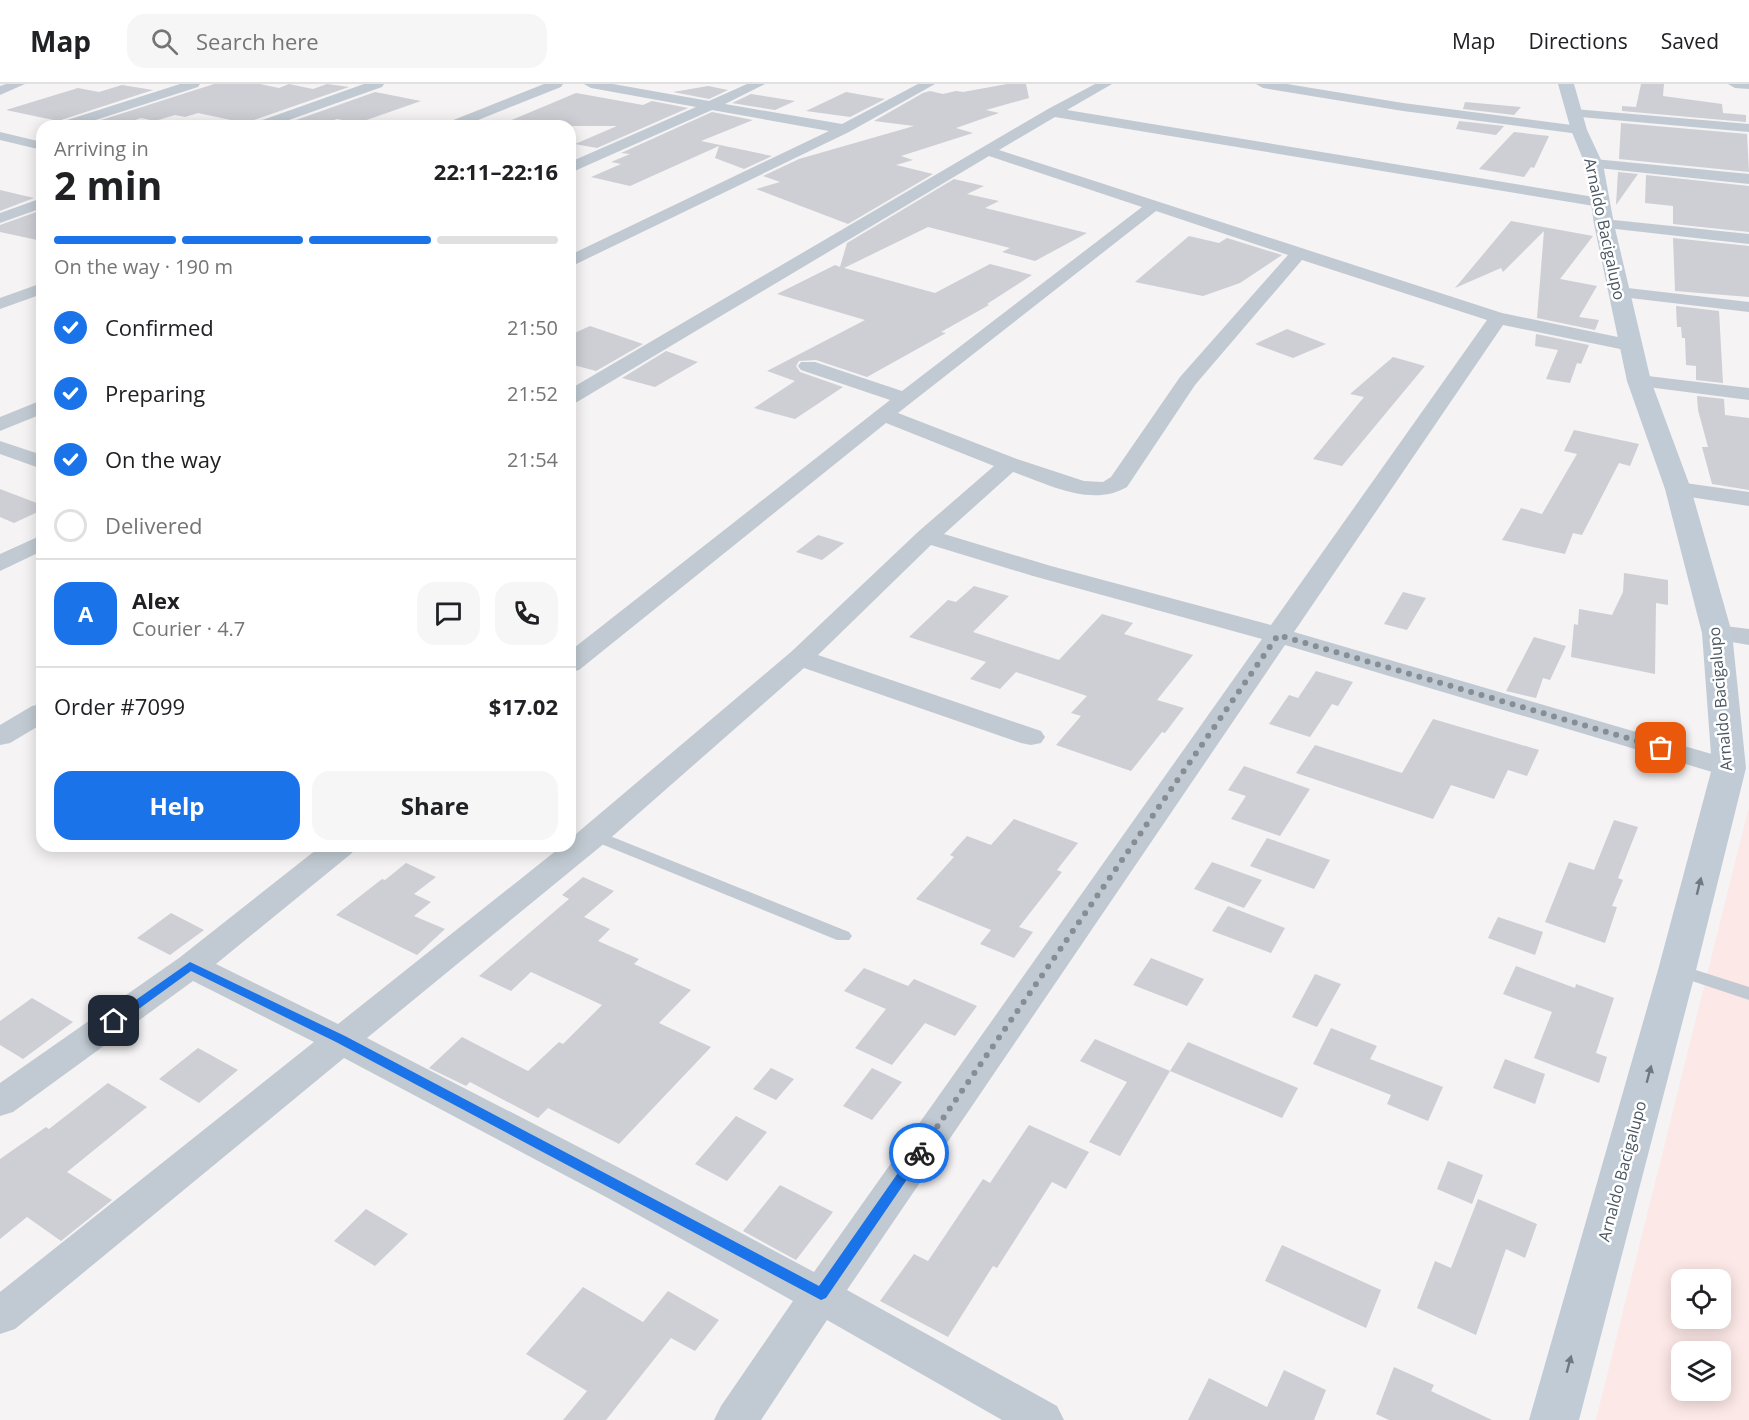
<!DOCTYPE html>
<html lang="en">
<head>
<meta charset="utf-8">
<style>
  :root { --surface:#fff; --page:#f6f6f6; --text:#202124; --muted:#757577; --line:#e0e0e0; --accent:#1a73e8 }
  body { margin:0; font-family:"Open Sans",sans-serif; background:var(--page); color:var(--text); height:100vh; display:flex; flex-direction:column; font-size:22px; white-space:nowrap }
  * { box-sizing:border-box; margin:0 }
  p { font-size:20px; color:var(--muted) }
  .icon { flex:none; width:33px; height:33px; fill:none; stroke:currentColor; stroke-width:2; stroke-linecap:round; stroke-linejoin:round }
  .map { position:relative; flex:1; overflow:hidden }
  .side { position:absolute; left:36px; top:36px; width:540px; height:732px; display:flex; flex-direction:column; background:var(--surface); border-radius:18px; box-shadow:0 3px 15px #0003 }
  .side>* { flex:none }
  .fabs { position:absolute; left:1671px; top:1185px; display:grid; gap:12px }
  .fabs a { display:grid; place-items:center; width:60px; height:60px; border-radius:12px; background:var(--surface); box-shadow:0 3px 15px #0003; font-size:30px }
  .pin { position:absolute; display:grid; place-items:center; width:51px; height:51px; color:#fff; margin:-26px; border-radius:12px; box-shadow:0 3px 9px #0006 }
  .courier { position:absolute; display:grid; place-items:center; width:60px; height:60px; margin:-30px; border:4px solid #1a73e8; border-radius:50%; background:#fff; color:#222; box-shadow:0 2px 8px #0007 }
  .overview em { font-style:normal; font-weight:700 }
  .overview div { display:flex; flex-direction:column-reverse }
  .overview { display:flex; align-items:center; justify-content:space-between; height:102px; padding:0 18px }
  h1 { font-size:39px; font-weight:700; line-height:45px }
  .bar { display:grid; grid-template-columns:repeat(4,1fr); gap:9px 6px; align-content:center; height:72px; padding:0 18px }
  .bar i { height:8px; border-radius:4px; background:var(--line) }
  .bar .active { background:var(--accent) }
  .bar p { grid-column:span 4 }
  .line { display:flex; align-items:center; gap:15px; padding:0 18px; border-top:2px solid var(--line) }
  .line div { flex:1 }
  .round { display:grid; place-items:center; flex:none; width:63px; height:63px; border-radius:18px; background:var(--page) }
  ol { padding:0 18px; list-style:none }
  li { display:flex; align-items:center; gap:18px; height:66px }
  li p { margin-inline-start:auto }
  li .icon { padding:6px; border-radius:50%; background:var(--accent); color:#fff; stroke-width:4 }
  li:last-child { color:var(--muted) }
  li i { width:33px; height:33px; border:3px solid var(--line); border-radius:50% }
  .primary-button { display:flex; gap:12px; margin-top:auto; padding:12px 18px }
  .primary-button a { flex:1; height:69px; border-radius:18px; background:var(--accent); color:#fff; font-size:24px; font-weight:700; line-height:69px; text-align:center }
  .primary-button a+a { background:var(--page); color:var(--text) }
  header { display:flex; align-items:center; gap:36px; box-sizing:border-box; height:84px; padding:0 30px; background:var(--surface); border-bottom:2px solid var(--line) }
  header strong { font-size:28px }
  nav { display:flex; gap:33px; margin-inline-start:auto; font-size:21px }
  .search { width:420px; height:54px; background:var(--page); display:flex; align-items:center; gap:15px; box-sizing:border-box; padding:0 21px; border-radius:18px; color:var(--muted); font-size:22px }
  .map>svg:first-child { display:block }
</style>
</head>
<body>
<header>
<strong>Map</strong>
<div class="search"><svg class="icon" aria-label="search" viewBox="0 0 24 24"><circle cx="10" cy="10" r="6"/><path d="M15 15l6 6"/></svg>Search here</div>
<nav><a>Map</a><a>Directions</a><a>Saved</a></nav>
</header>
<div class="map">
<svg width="1749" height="1336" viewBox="0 0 1749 1336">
  <rect width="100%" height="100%" fill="#f5f3f3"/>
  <!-- medical -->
  <path fill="#fce8e6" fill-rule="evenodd" d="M1749 723V1336H1596ZM1682 1196H1720V1234H1682ZM1682 1268H1720V1306H1682Z"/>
  <!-- building -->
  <path fill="#cdcfd5" d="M214 0H260L279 4 289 0 313 5 327 0 349 3 245 39 198 29 185 33 175 31 155 37 141 34 117 42 95 38Z
    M1007 0H1026L1029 14 986 26 999 29 956 44 973 49 901 72 913 76 896 81 933 90 848 140 756 105 780 98 763 92 799 75 914 42 874 37 923 9 930 7 943 10 956 7 963 8Z
    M1641 0H1664L1663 12 1722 20 1723 29 1746 31V38L1622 27V22L1636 23Z
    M122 1 153 6 58 37 6 26 78 4 99 8Z
    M708 2 728 6 709 15 673 8Z
    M375 8 421 17 358 39 337 35 316 42 282 41Z
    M846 8 885 15 850 33 806 27Z
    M576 9 643 21 652 17 688 24 597 64 575 60 617 42H497Z
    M751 10 795 17 775 26 732 19Z
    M1465 18 1521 23 1514 31 1463 25Z
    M712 28 753 36 701 57 772 72 744 85 715 74 719 62 630 102 591 93 621 80 611 78 630 70 621 69Z
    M1459 37 1504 42 1496 51 1456 45Z
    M1621 39 1747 50 1749 88 1619 75Z
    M1514 48 1549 52 1534 84 1531 83 1524 93 1479 85Z
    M1618 88 1638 90 1616 121Z
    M1646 91 1749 102V148L1673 140V122L1645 119Z
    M954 95 984 102 967 110 999 117 985 124 1087 149 1035 177 1002 168 1010 164 928 143 844 184 935 209 990 180 1032 191 987 220 989 221 941 248 946 249 867 293 816 276 799 277 796 282 800 288 843 303 795 335 754 324 795 297 767 287 865 236 777 210 835 181 840 183 847 159Z
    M0 106 34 114 0 127Z
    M42 126V157L0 148V141Z
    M1511 137 1593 152 1560 195 1597 202 1579 233 1599 236 1595 246 1537 234 1544 147 1503 188 1501 184 1455 204Z
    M1189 152 1219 159 1227 154 1282 171 1240 199 1203 212 1135 198Z
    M1673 154 1749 162V213L1675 207Z
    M1676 222 1719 227 1723 299 1696 296V282L1686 281 1685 254H1682L1681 243H1677Z
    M590 242 643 260 596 287 570 280V251Z
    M1287 245 1326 260 1293 274 1255 260Z
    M1536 250 1589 261 1581 280 1577 279 1570 299 1546 295 1558 266 1535 262Z
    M666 267 698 278 655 303 622 294Z
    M1393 273 1425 282 1342 382 1313 375 1364 313 1350 310Z
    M1697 312 1724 315 1725 331 1749 334V406L1712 400 1702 363H1708L1698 326Z
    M1574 346 1639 360 1630 382 1619 379 1582 451 1573 449 1565 470 1502 456 1521 424 1542 430 1577 370 1564 367Z
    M0 405 42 421V426L14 439 0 433Z
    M818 451 844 459 822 476 796 468Z
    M1624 489 1668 496V521L1656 519 1655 590 1571 573 1574 540 1578 541 1579 525 1612 531 1623 508Z
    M974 502 1009 512 973 548 1059 576 1102 530 1133 539 1124 550 1193 571 1157 616 1184 624 1165 649 1162 648 1131 687 1056 661 1081 632 1071 629 1087 612 1016 588 1000 605 970 595 986 578 909 553 948 516 956 518Z
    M1403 508 1426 514 1407 546 1384 540Z
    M1534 553 1566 562 1550 596 1543 594 1536 614 1506 607Z
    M1316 587 1353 598 1338 622 1332 620 1310 653 1269 640 1289 611 1298 614Z
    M1433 635 1539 666 1527 692 1508 686 1494 715 1451 701 1433 735 1296 689 1315 661 1402 689Z
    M1244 682 1310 705 1280 752 1231 735 1246 712 1228 706Z
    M1014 735 1078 759 1057 786 1062 788 1019 843 1033 848 1014 874 980 860 991 846 916 815 954 773 950 771 967 752 991 761Z
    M1614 736 1638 743 1618 794 1623 796 1612 822 1617 823 1605 859 1545 838 1569 778 1594 786Z
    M1267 754 1330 776 1314 805 1250 782Z
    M1212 778 1262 796 1244 824 1194 805Z
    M406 779 436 793 414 810 431 818 414 832 445 845 417 871 336 831 382 795 385 796Z
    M583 793 614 807 584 833 610 845 598 857 639 875 634 880 691 906 659 939 711 963 619 1060 548 1024 538 1034 470 998 466 1002 429 984 462 953 528 987 559 958 563 960 602 921 531 888 511 907 479 892 569 815 562 811Z
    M1228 822 1285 844 1271 869 1212 847Z
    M171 829 204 846 170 871 137 854Z
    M1498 833 1543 848 1535 871 1488 854Z
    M1151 874 1204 895 1187 922 1133 901Z
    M1516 882 1575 904 1576 900 1614 914 1596 969 1607 973 1599 999 1534 974 1552 928 1503 910Z
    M864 884 908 902 914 895 977 922 955 952 925 939 892 981 855 964 886 925 844 907Z
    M1315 890 1341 900 1317 943 1292 933Z
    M32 914 73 938 23 975 0 961V937Z
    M1331 944 1377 962 1370 975 1443 1003 1428 1037 1387 1020 1391 1011 1313 980Z
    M1095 955 1170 987 1120 1072 1089 1058 1127 998 1080 977Z
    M1188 958 1298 1004 1282 1034 1170 987Z
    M198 964 238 986 199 1019 159 995Z
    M1505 975 1545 990 1535 1020 1493 1004Z
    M771 984 794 995 776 1016 753 1005Z
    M872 984 902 998 872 1036 843 1022Z
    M108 999 147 1023 67 1088 112 1116 61 1157 27 1133 0 1155V1075L46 1043 49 1045Z
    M736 1032 767 1048 727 1097 695 1080Z
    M1029 1041 1089 1068 1066 1105 1052 1098 997 1184 993 1182 948 1253 880 1217 914 1170 928 1177 983 1095 990 1099Z
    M1448 1077 1483 1091 1472 1120 1437 1105Z
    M780 1101 833 1128 796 1176 743 1147Z
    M1478 1115 1537 1140 1525 1174 1506 1165 1476 1251 1417 1224 1435 1177 1451 1184Z
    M366 1125 408 1150 375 1182 334 1157Z
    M1282 1161 1381 1206 1366 1244 1265 1197Z
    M583 1203 643 1238 668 1207 719 1236 695 1267 671 1254 606 1336H563L587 1307 526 1270Z
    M1394 1283 1434 1301 1431 1307 1492 1336H1389L1376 1330Z
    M1284 1286 1326 1306 1314 1336H1188L1209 1294 1267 1323Z"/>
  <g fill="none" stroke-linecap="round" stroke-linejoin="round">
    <!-- lane -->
    <path fill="#c1cad2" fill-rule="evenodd" d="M595 746 849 848 852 852 849 856H837L589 755 587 751Z
      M1677 880 1749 903V916L1671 890 1668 886 1671 882Z"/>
    <!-- street -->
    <path fill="#c1cad2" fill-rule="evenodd" d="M6 0H25L0 11V2Z
      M180 0H200L198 3 77 42H56L58 39Z
      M364 0H384L382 3 272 42H252L254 39Z
      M544 0H563L561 3 463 42H444L446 39Z
      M584 0H613L709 17 747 0H765L725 20 842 40 918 0H935L849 48 570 183V171L829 47 712 26 570 89V78L696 23 591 4Z
      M1095 0H1112L1067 26 1606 115 1608 118 1600 123 1055 33 999 66 1502 229 1637 257 1640 261 1637 265 1630 267 1503 241 1294 548 1739 678 1743 684 1739 690 1729 693 1719 690 1285 561 847 1206 1057 1322 1064 1336H1002L827 1236 761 1336H714L721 1322 793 1217 606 1113 344 974 15 1245 0 1250V1208L314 958 193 897 13 1028 0 1032V999L179 874 321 762H356L352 769 216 880 338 940 562 762H570V755L791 568 919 447 994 382 886 339 579 586 570 588V567L890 316 801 286 798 282 801 278H815L902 307 1142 123 989 72 577 318 570 320V305L1048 25ZM1156 127 1288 171 1180 293 1111 393 1103 398 1084 397 1017 375 898 329ZM1302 176 1487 236 1271 541 1051 482 944 450 1013 388C1048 400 1091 424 1127 403L1195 301ZM931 461 1033 492 1262 555 814 1188 633 1091 367 954 606 758 804 584 1021 659 1031 661 1041 659 1045 653 1041 647 818 571Z
      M1256 0H1287L1403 19 1579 42 1586 46 1579 50 1403 27 1263 4Z
      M1728 0H1749V5L1735 4Z
      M1574 25 1749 40V48L1569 32 1567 29 1569 26Z
      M0 48 42 58V66L0 56Z
      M1594 75 1749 90V100L1589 83 1586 80 1589 77Z
      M42 114V124L0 139V129Z
      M1604 135 1749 150V160L1598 143 1596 140Z
      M42 199V210L0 225V214Z
      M1619 203 1749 218V228L1613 212 1610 208 1613 204Z
      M1639 291 1749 304V316L1632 301 1629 297 1632 293Z
      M42 316V330L0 347V333Z
      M0 357 42 371V385L0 370Z
      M1678 398 1749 408V422L1670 410 1667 405 1670 400Z
      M42 451V467L0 487V470Z
      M1717 541 1749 545V561L1708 554 1704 549 1708 544Z
      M42 620V640L10 659 0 661V641L32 622Z"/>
    <!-- secondary -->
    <path fill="#c1cbd6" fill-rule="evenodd" d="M1558 0H1574L1587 46 1603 80 1614 140 1651 297 1691 405 1732 549 1746 684 1696 886 1579 1336H1529L1658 886 1712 684 1702 549 1665 405 1627 297 1594 140 1585 80 1571 46Z"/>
  </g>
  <!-- one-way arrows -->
  <defs><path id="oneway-solid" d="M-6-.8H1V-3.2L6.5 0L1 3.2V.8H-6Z" transform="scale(1.5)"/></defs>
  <g fill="#6e7984">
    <use href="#oneway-solid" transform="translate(1699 802) rotate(-76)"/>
    <use href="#oneway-solid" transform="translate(1649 990) rotate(-75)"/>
    <use href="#oneway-solid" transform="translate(1569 1280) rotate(-75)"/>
  </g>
  <!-- route -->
  <path fill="#1a73e8" d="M190 878 345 952 819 1202 914 1066H923L925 1069 826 1214 821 1216 336 958 191 887 118 940H110V934Z"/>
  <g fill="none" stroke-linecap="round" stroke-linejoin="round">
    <!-- done -->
    <path stroke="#868d94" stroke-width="6" stroke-dasharray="0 10.8" d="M919 1069 1278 551 1661 664"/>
  </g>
  <g text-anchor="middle" stroke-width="5" stroke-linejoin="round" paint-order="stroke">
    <!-- street labels -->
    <g font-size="16" fill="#4a5661" stroke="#fff">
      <text transform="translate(1605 145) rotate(78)" y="6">Arnaldo Bacigalupo</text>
      <text transform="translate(1720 615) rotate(-95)" y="6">Arnaldo Bacigalupo</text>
      <text transform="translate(1622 1087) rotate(-75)" y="6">Arnaldo Bacigalupo</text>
    </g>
  </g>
</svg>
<div class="fabs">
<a><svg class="icon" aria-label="locate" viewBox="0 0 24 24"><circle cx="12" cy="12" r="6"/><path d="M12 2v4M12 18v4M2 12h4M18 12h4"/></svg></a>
<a><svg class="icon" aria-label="layers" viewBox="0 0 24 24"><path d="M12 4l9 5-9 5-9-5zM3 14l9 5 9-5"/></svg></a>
</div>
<div class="pin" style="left:1661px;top:664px;background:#ea580c"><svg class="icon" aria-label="bag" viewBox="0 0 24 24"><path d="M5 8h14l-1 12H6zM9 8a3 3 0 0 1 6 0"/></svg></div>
<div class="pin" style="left:114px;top:937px;background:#1f2937"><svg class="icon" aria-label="home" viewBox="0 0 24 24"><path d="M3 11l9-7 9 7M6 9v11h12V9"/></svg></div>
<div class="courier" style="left:919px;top:1069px"><svg class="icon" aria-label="bike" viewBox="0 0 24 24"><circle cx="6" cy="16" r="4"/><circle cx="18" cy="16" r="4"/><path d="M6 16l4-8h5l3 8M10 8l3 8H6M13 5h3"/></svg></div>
<section class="side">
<div class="overview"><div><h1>2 min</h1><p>Arriving in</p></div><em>22:11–22:16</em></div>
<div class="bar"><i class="active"></i><i class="active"></i><i class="active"></i><i></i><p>On the way · 190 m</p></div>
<ol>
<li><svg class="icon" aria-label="check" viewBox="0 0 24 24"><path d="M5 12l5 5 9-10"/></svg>Confirmed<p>21:50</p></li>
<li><svg class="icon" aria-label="check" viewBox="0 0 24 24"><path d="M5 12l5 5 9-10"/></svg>Preparing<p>21:52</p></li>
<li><svg class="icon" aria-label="check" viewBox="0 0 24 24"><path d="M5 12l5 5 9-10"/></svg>On the way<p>21:54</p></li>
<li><i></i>Delivered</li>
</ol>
<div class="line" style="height:108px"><b class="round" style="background:var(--accent);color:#fff">A</b><div><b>Alex</b><p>Courier · 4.7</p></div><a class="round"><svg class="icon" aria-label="chat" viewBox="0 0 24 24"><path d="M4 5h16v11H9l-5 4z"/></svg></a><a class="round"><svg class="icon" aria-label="phone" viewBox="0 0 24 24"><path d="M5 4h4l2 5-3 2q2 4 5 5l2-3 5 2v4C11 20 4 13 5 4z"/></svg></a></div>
<div class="line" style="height:78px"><div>Order #7099</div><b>$17.02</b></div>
<div class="primary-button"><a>Help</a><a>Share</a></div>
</section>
</div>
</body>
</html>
